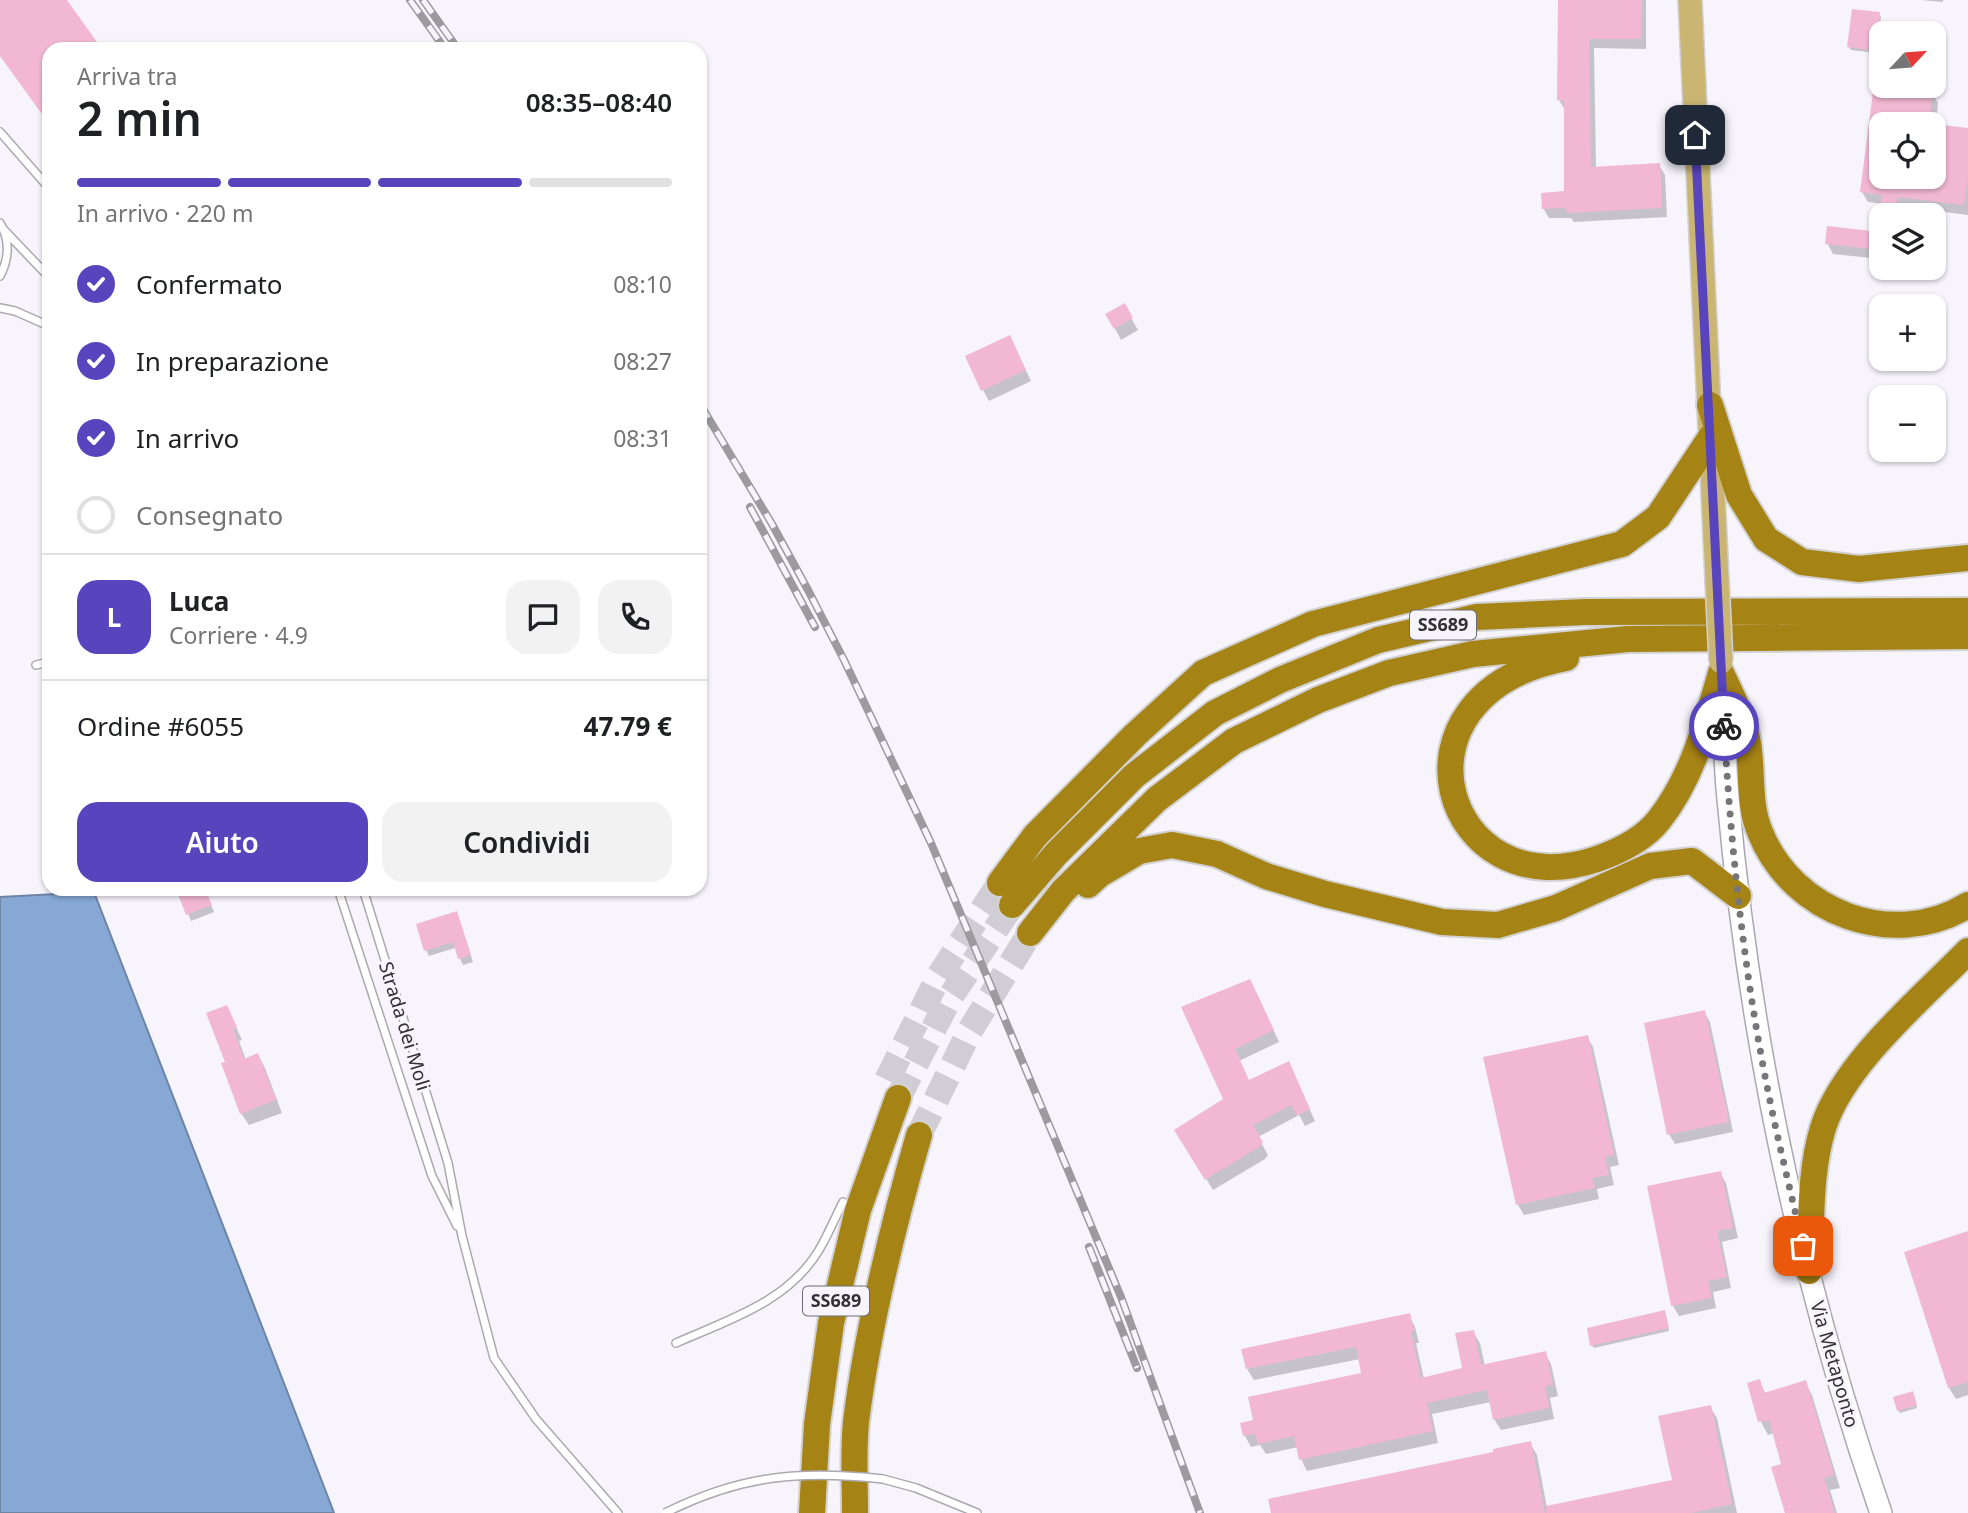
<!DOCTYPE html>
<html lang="it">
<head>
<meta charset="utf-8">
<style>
  :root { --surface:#fff; --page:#f2f2f2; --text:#202124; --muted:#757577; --line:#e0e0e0; --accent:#5845bd }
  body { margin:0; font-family:"Noto Sans",sans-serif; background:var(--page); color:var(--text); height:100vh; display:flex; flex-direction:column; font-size:26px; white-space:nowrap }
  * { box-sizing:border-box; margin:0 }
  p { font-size:23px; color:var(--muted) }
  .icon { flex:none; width:38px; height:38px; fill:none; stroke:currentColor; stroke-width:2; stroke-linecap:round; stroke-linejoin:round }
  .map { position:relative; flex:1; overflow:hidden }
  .side { position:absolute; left:42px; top:42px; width:665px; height:854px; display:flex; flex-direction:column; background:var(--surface); border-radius:21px; box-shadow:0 2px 5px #0004 }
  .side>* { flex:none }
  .needle { width:46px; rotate:64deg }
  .controls { position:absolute; left:1869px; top:21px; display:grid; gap:14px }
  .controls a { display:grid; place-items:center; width:77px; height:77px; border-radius:14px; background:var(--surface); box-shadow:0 2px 5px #0004; font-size:35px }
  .pin { position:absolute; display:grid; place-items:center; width:60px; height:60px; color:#fff; margin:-30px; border-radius:14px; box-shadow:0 4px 10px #0006 }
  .courier { position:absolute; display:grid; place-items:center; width:70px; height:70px; margin:-35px; border:5px solid #5845bd; border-radius:50%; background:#fff; color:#222; box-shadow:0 2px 9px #0007 }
  .summary em { font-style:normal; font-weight:600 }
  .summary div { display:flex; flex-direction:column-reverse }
  .summary { display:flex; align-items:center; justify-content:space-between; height:119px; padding:0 35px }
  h1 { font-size:46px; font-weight:600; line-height:52px }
  .bar { display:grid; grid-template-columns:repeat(4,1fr); gap:10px 7px; align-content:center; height:84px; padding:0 35px }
  .bar i { height:9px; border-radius:5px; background:var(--line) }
  .bar .current { background:var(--accent) }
  .bar p { grid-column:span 4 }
  .line { display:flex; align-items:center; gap:18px; padding:0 35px; border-top:2px solid var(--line) }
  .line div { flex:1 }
  .round { display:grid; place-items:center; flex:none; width:74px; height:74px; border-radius:21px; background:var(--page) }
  ol { padding:0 35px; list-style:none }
  li { display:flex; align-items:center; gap:21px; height:77px }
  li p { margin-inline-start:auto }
  li .icon { padding:7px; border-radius:50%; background:var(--accent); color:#fff; stroke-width:4 }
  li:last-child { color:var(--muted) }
  li i { width:38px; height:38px; border:4px solid var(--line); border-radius:50% }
  .button { display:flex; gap:14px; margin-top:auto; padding:14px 35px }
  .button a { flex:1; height:80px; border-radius:21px; background:var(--accent); color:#fff; font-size:28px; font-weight:600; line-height:80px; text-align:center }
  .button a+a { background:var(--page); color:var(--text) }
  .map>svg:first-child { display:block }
</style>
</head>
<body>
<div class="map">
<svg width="1968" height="1513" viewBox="0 0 1968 1513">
  <rect width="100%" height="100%" fill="#f7f4fc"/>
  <!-- water -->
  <path fill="#87a8d5" stroke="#6e84a5" stroke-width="2" d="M94 892 333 1510 334 1513H0V897Z"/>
  <!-- shadow -->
  <path fill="#0003" fill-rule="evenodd" d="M1560 0H1646V49L1594 48 1596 168 1659 165 1665 175 1667 217 1574 222 1571 218H1549L1543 208 1565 193V110L1559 100Z
    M1921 0H1943V2Z
    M1879 14 1881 17 1877 53 1851 50 1849 47Z
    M1876 85 1932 93 1938 103 1936 126 1968 130V215L1897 206 1902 215H1881V259L1833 254 1827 243 1878 234 1883 204 1868 202 1862 192ZM1881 124H1934V177H1881Z
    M1124 306 1138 330 1121 340 1108 315Z
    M1015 348 1031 381 989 401 983 390Z
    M178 889H205L214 912 191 921Z
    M456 913 473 962 463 965 455 948 429 956 426 950Z
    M1256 992 1279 1042 1239 1061 1249 1082 1294 1075 1315 1121 1305 1126 1299 1115 1258 1137 1268 1155 1265 1159 1213 1190 1177 1131 1226 1100 1184 1008Z
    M227 1007 242 1040 239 1041 246 1060 258 1055 265 1068 282 1113 249 1125 241 1113 227 1063Z
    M1704 1012 1710 1022 1733 1132 1675 1144 1669 1134Z
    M1587 1037 1593 1047 1619 1165 1610 1167 1614 1185 1597 1189 1599 1199 1524 1215 1518 1205 1485 1058Z
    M1720 1173 1726 1183 1738 1238 1722 1242 1731 1288 1713 1292 1716 1308 1679 1316 1673 1306 1649 1187Z
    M1968 1233V1395L1956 1399 1949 1388 1906 1253Z
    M1409 1315 1415 1327 1419 1343H1416L1424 1379 1464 1369 1473 1332 1480 1343 1485 1366 1545 1353 1551 1364 1558 1396 1550 1398 1554 1419 1501 1430 1494 1419 1491 1402 1432 1414 1438 1443 1307 1471 1301 1459 1298 1447 1266 1454 1260 1445 1251 1447 1245 1436 1243 1424 1255 1422 1363 1374 1360 1359 1254 1380 1247 1369Z
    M1666 1315 1669 1331 1594 1348 1592 1345Z
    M1759 1381 1766 1394 1805 1382 1812 1395 1840 1488 1830 1490 1837 1513H1787L1784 1465 1774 1433 1768 1435 1761 1422 1749 1384Z
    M1914 1396 1917 1408 1900 1413 1898 1410Z
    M1710 1407 1717 1418 1737 1513H1273L1530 1443 1537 1455 1547 1508 1674 1481Z"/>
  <!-- building -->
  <path fill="#f2b8d3" d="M0 0H67L102 49H49V124L0 56Z
    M1558 0H1642L1641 39H1589L1591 167 1660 163 1662 208 1567 213 1566 208 1542 209 1541 193 1564 191V101L1557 100Z
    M1852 9 1880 12 1876 51 1847 47Z
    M1874 84 1933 91 1929 124H1881V177H1934V124L1968 128V175L1964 205 1898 197 1895 215H1879L1882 195 1860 192Z
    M1827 226 1881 232V250L1825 244Z
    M1125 303 1133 318 1114 329 1105 314Z
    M1010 335 1026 370 981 391 965 356Z
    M176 889H205L212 905 186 915Z
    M457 911 471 955 458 959 453 942 424 951 416 924Z
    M1250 979 1274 1030 1235 1049 1249 1080 1289 1061 1310 1109 1297 1116 1291 1105 1253 1125 1263 1142 1259 1147 1205 1180 1174 1130 1223 1099 1181 1007Z
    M227 1005 237 1027 233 1029 244 1059 258 1053 276 1100 240 1114 221 1063 225 1062 206 1013Z
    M1705 1010 1729 1122 1667 1135 1644 1023Z
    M1588 1035 1614 1155 1605 1157 1609 1175 1592 1178 1595 1188 1516 1205 1483 1057Z
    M1721 1171 1733 1228 1717 1231 1727 1277 1708 1281 1712 1298 1671 1306 1647 1186Z
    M1968 1231V1382L1948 1388 1904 1252Z
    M1665 1310 1669 1328 1590 1346 1587 1328Z
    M1410 1313 1414 1331 1411 1332 1421 1378 1462 1368 1455 1333 1474 1330 1481 1365 1546 1351 1553 1385 1545 1386 1549 1408 1493 1420 1487 1390 1427 1403 1433 1431 1299 1460 1294 1436 1258 1444 1255 1434 1243 1436 1240 1423 1253 1420 1248 1397 1361 1373 1356 1347 1246 1369 1241 1349Z
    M1760 1379 1764 1393 1806 1380 1834 1475 1824 1478 1835 1513H1785L1771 1467 1781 1464 1769 1420 1758 1422 1747 1383Z
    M1913 1391 1917 1405 1897 1411 1893 1397Z
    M1711 1405 1732 1504 1691 1513H1546V1506L1672 1480 1658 1416Z
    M1531 1441 1545 1513H1271L1268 1499 1493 1452V1449Z"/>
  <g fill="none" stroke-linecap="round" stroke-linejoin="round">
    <!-- highway-tunnel -->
    <path stroke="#d0cdd4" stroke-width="26" stroke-dasharray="26 13" stroke-linecap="butt" d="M887 1080 939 976 1000 883
      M898 1098 949 999 1012 905
      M919 1135 969 1032 1030 933"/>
    <!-- lane casing -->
    <g stroke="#aba8b0" stroke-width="10">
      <path id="lane" d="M0 132 49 188
        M0 223C10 240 9 259 0 276
        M4 230 49 277
        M0 308 15 311 49 326
        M36 665 49 662
        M338 889 432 1176 457 1226
        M363 889 448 1163 462 1236 494 1358 536 1419 618 1513
        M676 1343C728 1320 788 1302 819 1250 828 1235 835 1218 843 1202
        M883 1479 916 1488 977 1513"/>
    </g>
    <!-- secondary casing -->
    <g stroke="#aba8b0" stroke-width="24">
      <path id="secondary" d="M1722 683C1724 721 1724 761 1728 799 1750 1042 1801 1283 1881 1513"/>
    </g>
    <!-- primary casing -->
    <g stroke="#d2d2d2" stroke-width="26">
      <path id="primary" d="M1690 0C1698 193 1709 386 1717 580"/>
    </g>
    <!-- highway casing -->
    <g stroke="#d2d2d2" stroke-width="30">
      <path id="highway" d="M1710 405 1739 495 1766 539 1802 562 1859 569 1968 558
        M1566 658C1377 694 1443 911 1597 859 1620 851 1644 839 1659 820 1693 777 1706 724 1721 673
        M1721 673C1732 696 1743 718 1748 743 1753 772 1748 804 1760 832 1792 913 1893 951 1968 905
        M1000 883 1035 836 1135 735 1203 673 1313 624 1622 544 1658 517 1711 437
        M1088 885 1100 874 1139 851 1172 845 1217 854 1266 876 1325 894 1442 922 1498 925 1556 908 1650 866 1692 861 1738 896
        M1012 905 1056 854 1134 776 1215 713 1280 680 1378 640 1477 617 1585 612 1968 611
        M1030 933 1063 891 1157 799 1234 741 1318 700 1389 673 1473 654 1628 639 1968 636
        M1809 1271C1812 1225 1809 1173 1823 1128 1843 1064 1922 998 1968 951
        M812 1513 817 1424 831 1323 858 1210 898 1098
        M855 1513C855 1483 853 1452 856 1422 868 1325 892 1229 919 1135"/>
    </g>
    <!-- lane -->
    <use href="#lane" stroke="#fff" stroke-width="7"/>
    <!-- secondary -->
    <use href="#secondary" stroke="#fff" stroke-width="21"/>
    <!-- primary -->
    <use href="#primary" stroke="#cab573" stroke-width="23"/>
    <!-- highway -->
    <use href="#highway" stroke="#a68315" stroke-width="26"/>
    <!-- rail casing -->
    <g stroke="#9c9a9f" stroke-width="8">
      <path id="rail" d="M410 0 445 49
        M423 0 458 49
        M700 404 772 524 808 590 844 660 931 843 1121 1297 1200 1513
        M750 507 815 627
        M1089 1247 1137 1368"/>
    </g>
    <!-- rail -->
    <use href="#rail" stroke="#f7f4fc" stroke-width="5" stroke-dasharray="16" stroke-linecap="butt"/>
    <!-- lane-bridge casing -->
    <g stroke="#aba8b0" stroke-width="10" stroke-linecap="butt">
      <path id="lane-bridge" d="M665 1513C741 1475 800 1470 883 1479"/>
    </g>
    <!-- primary-bridge casing -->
    <g stroke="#d2d2d2" stroke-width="26" stroke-linecap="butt">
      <path id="primary-bridge" d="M1717 580 1721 662"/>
    </g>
    <!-- lane-bridge -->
    <use href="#lane-bridge" stroke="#fff" stroke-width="7"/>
    <!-- primary-bridge -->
    <use href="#primary-bridge" stroke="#cab573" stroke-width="23"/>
  </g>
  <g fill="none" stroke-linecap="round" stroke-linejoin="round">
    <!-- done -->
    <path stroke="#77757a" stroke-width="7" stroke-dasharray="0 12.6" d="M1724 726C1731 849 1744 974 1769 1096 1779 1146 1792 1196 1803 1246"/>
    <!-- route -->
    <path stroke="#5845bd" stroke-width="9" d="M1695 135 1724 726"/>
  </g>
  <g text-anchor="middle" stroke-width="6" stroke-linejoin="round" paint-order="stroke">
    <!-- shield labels -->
    <g fill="#f7f4fc" stroke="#6d6c70" stroke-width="2">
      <rect x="1410" y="610.5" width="66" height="29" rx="5"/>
      <rect x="803" y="1286.5" width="66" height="29" rx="5"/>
    </g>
    <g font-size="18" font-weight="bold" fill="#323134">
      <text x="1443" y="631">SS689</text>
      <text x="836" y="1307">SS689</text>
    </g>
    <!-- street labels -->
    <g font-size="19" fill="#323134" stroke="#f7f4fc">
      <text transform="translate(405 1026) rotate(73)" y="7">Strada dei Moli</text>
      <text transform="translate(1835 1364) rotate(74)" y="7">Via Metaponto</text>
    </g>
  </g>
</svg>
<div class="controls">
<a><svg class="needle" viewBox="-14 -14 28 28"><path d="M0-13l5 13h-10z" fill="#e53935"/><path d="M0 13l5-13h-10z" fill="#757577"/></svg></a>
<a><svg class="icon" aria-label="locate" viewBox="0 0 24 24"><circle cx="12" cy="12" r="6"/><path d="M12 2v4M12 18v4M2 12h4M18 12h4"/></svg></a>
<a><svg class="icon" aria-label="layers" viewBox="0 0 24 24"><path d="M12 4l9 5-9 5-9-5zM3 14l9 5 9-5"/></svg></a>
<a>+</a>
<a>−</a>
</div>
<div class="pin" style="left:1803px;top:1246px;background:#ea580c"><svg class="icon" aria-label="bag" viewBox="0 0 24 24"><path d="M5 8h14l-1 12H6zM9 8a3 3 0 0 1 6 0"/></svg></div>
<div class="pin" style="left:1695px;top:135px;background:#1f2937"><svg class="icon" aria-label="home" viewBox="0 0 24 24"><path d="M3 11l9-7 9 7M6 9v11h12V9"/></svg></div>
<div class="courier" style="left:1724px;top:726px"><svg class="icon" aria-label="bike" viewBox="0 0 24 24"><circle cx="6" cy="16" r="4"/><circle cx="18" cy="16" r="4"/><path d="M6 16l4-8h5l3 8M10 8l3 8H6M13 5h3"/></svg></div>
<section class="side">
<div class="summary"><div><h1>2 min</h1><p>Arriva tra</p></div><em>08:35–08:40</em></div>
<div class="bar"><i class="current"></i><i class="current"></i><i class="current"></i><i></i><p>In arrivo · 220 m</p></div>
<ol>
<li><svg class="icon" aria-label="check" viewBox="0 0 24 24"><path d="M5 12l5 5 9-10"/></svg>Confermato<p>08:10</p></li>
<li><svg class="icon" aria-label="check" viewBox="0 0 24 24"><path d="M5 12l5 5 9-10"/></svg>In preparazione<p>08:27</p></li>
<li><svg class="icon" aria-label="check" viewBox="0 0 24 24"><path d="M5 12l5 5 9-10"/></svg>In arrivo<p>08:31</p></li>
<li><i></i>Consegnato</li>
</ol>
<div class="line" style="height:126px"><b class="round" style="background:var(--accent);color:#fff">L</b><div><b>Luca</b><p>Corriere · 4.9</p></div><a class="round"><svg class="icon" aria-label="chat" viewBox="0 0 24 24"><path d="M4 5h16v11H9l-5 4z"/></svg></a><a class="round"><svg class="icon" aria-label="phone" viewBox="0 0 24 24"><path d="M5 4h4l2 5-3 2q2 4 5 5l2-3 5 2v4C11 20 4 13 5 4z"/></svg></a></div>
<div class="line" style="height:91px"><div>Ordine #6055</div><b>47.79 €</b></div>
<div class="button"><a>Aiuto</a><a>Condividi</a></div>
</section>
</div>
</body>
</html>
